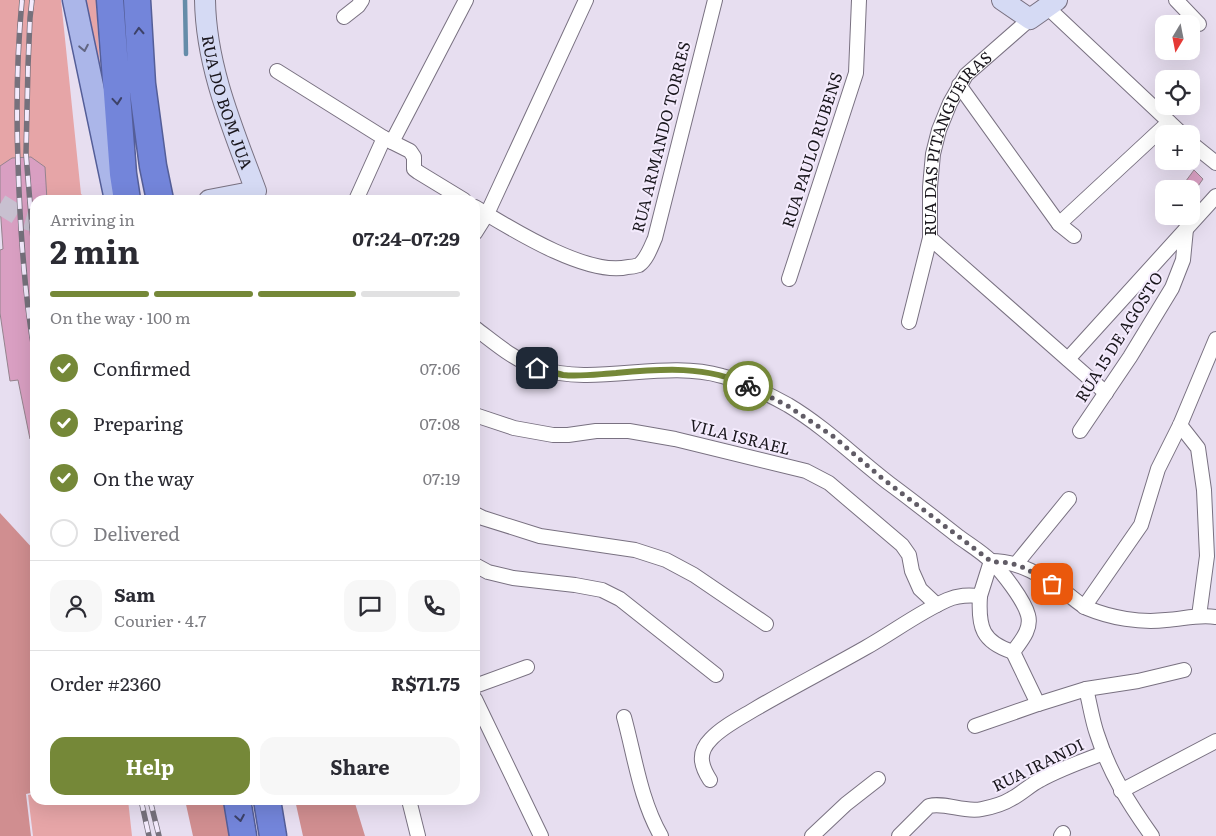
<!DOCTYPE html>
<html lang="en">
<head>
<meta charset="utf-8">
<style>
  :root { --surface:#fff; --page:#f7f7f7; --text:#2b2b33; --muted:#7c7c81; --line:#e1e1e2; --accent:#758838 }
  body { margin:0; font-family:Literata,serif; background:var(--page); color:var(--text); height:100vh; display:flex; flex-direction:column; font-size:19px; white-space:nowrap }
  * { box-sizing:border-box; margin:0 }
  p { font-size:16px; color:var(--muted) }
  .icon { flex:none; width:28px; height:28px; fill:none; stroke:currentColor; stroke-width:2; stroke-linecap:round; stroke-linejoin:round }
  .map { position:relative; flex:1; overflow:hidden }
  .panel { position:absolute; left:30px; top:195px; width:450px; height:610px; display:flex; flex-direction:column; background:var(--surface); border-radius:15px; box-shadow:0 5px 20px #0002 }
  .panel>* { flex:none }
  .needle { width:32px; rotate:190deg }
  .fabs { position:absolute; left:1155px; top:15px; display:grid; gap:10px }
  .fabs a { display:grid; place-items:center; width:45px; height:45px; border-radius:10px; background:var(--surface); box-shadow:0 5px 20px #0002; font-size:25px }
  .pin { position:absolute; display:grid; place-items:center; width:42px; height:42px; color:#fff; margin:-21px; border-radius:10px; box-shadow:0 2px 8px #0006 }
  .courier { position:absolute; display:grid; place-items:center; width:50px; height:50px; margin:-25px; border:4px solid #758838; border-radius:50%; background:#fff; color:#222; box-shadow:0 1px 6px #0007 }
  .overview em { font-style:normal; font-weight:700 }
  .overview div { display:flex; flex-direction:column-reverse }
  .overview { display:flex; align-items:center; justify-content:space-between; height:85px; padding:0 20px }
  h1 { font-size:32px; font-weight:700; line-height:38px }
  .bar { display:grid; grid-template-columns:repeat(4,1fr); gap:8px 5px; align-content:center; height:60px; padding:0 20px }
  .bar i { height:6px; border-radius:4px; background:var(--line) }
  .bar .current { background:var(--accent) }
  .bar p { grid-column:span 4 }
  .line { display:flex; align-items:center; gap:12px; padding:0 20px; border-top:1px solid var(--line) }
  .line div { flex:1 }
  .round { display:grid; place-items:center; flex:none; width:52px; height:52px; border-radius:15px; background:var(--page) }
  ol { padding:0 20px; list-style:none }
  li { display:flex; align-items:center; gap:15px; height:55px }
  li p { margin-inline-start:auto }
  li .icon { padding:5px; border-radius:50%; background:var(--accent); color:#fff; stroke-width:4 }
  li:last-child { color:var(--muted) }
  li i { width:28px; height:28px; border:2px solid var(--line); border-radius:50% }
  .cta { display:flex; gap:10px; margin-top:auto; padding:10px 20px }
  .cta a { flex:1; height:58px; border-radius:15px; background:var(--accent); color:#fff; font-size:20px; font-weight:700; line-height:58px; text-align:center }
  .cta a+a { background:var(--page); color:var(--text) }
  .map>svg:first-child { display:block }
</style>
</head>
<body>
<div class="map">
<svg width="1216" height="836" viewBox="0 0 1216 836">
  <rect width="100%" height="100%" fill="#e7def0"/>
  <!-- green -->
  <path fill="#e6a5a7" d="M0 0H61L81 194 89 200H35L0 184Z
    M84 0H96L100 67 95 65Z
    M35 794V800H128L132 836H33L28 795Z"/>
  <!-- forest -->
  <path fill="#d08e90" d="M0 513 35 551V792L26 794 31 836H0Z
    M185 800H226L233 836H193Z
    M295 800H354L365 836H303Z"/>
  <g fill="none" stroke-linecap="round" stroke-linejoin="round">
    <!-- stream -->
    <path stroke="#658ca9" stroke-width="4.5" d="M185 0 186 54"/>
  </g>
  <!-- building -->
  <path fill="#d99fc2" stroke="#95838e" d="M31 157 45 167 47 200H35V438L30 439 18 380 10 381 0 313V250L3 249 0 205V166L12 158Z
    M1194 170 1203 179 1196 189H1180Z"/>
  <g fill="none" stroke-linecap="round" stroke-linejoin="round">
    <!-- secondary-tunnel -->
    <path stroke="#c8c0d0" stroke-width="20" stroke-dasharray="20 10" stroke-linecap="butt" d="M0 204 24 219 35 222"/>
    <!-- street casing -->
    <g stroke="#797181" stroke-width="16">
      <g id="street">
        <path d="M1176 0 1199 24"/>
        <path d="M1047 7 1182 134"/>
        <path d="M344 17 358 6 362 0"/>
        <path d="M277 71 384 138 410 151 414 157V169L418 172 464 200"/>
        <path d="M959 85 1059 224 1074 236"/>
        <path d="M392 142 466 0"/>
        <path d="M1191 143 1216 163"/>
        <path d="M356 200 384 138"/>
        <path d="M475 207C510 228 587 277 628 267 631 267 636 266 639 265 647 259 651 247 655 238L715 0"/>
        <path d="M1059 224 1169 122"/>
        <path d="M475 233 487 214 586 0"/>
        <path d="M930 238 1106 393"/>
        <path d="M789 279 856 73 859 0"/>
        <path id="s1" d="M909 322 930 238V187L933 154 939 130 950 103 966 75 1030 19"/>
        <path d="M475 328C495 343 514 360 538 368 596 387 663 359 722 376 745 382 768 394 788 405 825 427 856 458 890 484 913 501 936 519 959 537 970 545 982 552 992 562 1003 573 1024 600 1028 615 1032 629 1021 641 1013 652L1038 704"/>
        <path d="M1068 359 1216 196"/>
        <path d="M475 415 514 428 553 435H568L596 431H629L675 439 806 471 829 483 902 545 909 555 912 571 920 589 937 605"/>
        <path d="M1180 425 1198 448 1204 490 1207 556 1199 616"/>
        <path d="M1080 431 1130 357 1172 288 1183 260 1186 229"/>
        <path d="M475 514 483 518 540 536 635 550 666 560 694 575 766 624"/>
        <path d="M991 561C1020 561 1042 576 1065 592 1072 597 1079 604 1087 608 1111 618 1140 623 1166 620 1183 619 1199 614 1216 617"/>
        <path d="M1016 564 1069 499"/>
        <path d="M475 565 488 572 513 578 575 585 602 590 620 599 716 675"/>
        <path d="M980 596C978 627 982 642 1013 652"/>
        <path d="M1084 607 1141 525 1158 469 1180 425 1216 339"/>
        <path d="M475 686 527 667"/>
        <path d="M1086 689C1090 704 1092 720 1097 734 1109 772 1129 804 1152 836"/>
        <path d="M475 699 541 836"/>
        <path d="M624 717C635 757 640 799 661 836"/>
        <path d="M975 726 1038 704 1086 689 1138 681 1184 670"/>
        <path d="M710 780C701 766 697 753 711 739 722 727 740 718 755 709 791 688 828 669 865 648 892 633 918 613 947 600 958 595 968 595 980 596L991 561"/>
        <path d="M1121 791 1216 741"/>
        <path d="M409 800 418 836"/>
        <path d="M812 836 846 804 878 779"/>
        <path d="M899 836 929 806C946 802 964 813 982 809 992 807 1003 804 1011 799 1021 794 1030 785 1040 780 1060 769 1082 761 1104 753"/>
        <path d="M1061 836 1063 833"/>
      </g>
    </g>
    <!-- secondary casing -->
    <g stroke="#797181" stroke-width="22">
      <g id="secondary">
        <path id="s2" d="M205 0C206 67 233 129 256 191L209 200"/>
        <path d="M1002 0 1030 19 1057 0"/>
      </g>
    </g>
    <!-- primary casing -->
    <g stroke="#545e98" stroke-width="25">
      <path id="primary" d="M74 0 116 200"/>
    </g>
    <!-- highway casing -->
    <g stroke="#545e98" stroke-width="29">
      <path id="highway" d="M110 0 123 174 127 200
        M137 0 142 84 153 166 160 200
        M237 800 243 836
        M267 800 273 836"/>
    </g>
    <!-- street -->
    <use href="#street" stroke="#fff" stroke-width="14"/>
    <!-- secondary -->
    <use href="#secondary" stroke="#d5daf4" stroke-width="20"/>
    <!-- primary -->
    <use href="#primary" stroke="#abb6e9" stroke-width="22"/>
    <!-- highway -->
    <use href="#highway" stroke="#7385da" stroke-width="26"/>
    <!-- rail casing -->
    <g stroke="#76717c" stroke-width="5.5">
      <path id="rail" d="M22 0C17 54 16 109 18 163 20 228 24 293 35 356
        M32 0 30 18 28 66 26 154 35 264
        M141 800 149 836
        M150 800 159 836"/>
    </g>
    <!-- rail -->
    <use href="#rail" stroke="#f4ebfd" stroke-width="4" stroke-dasharray="11" stroke-linecap="butt"/>
  </g>
  <!-- one-way arrows -->
  <defs><path id="oneway-chevron" d="M-2-3.5L2.5 0L-2 3.5" fill="none" stroke-width="1.6" stroke-linecap="round" stroke-linejoin="round" transform="scale(1.25)"/></defs>
  <g stroke="#3d4268">
    <use href="#oneway-chevron" transform="translate(139 31) rotate(-93)"/>
    <use href="#oneway-chevron" transform="translate(117 101) rotate(85)"/>
    <use href="#oneway-chevron" transform="translate(240 818) rotate(80)"/>
  </g>
  <use stroke="#626682" href="#oneway-chevron" transform="translate(84 48) rotate(79)"/>
  <g fill="none" stroke-linecap="round" stroke-linejoin="round">
    <!-- done -->
    <path stroke="#615c66" stroke-width="5" stroke-dasharray="0 9" d="M748 386 788 406 834 437 883 479 992 562C1018 561 1030 571 1052 584"/>
    <!-- route -->
    <path stroke="#758838" stroke-width="6" d="M537 368C546 370 554 373 563 375 580 377 599 374 616 373 660 369 708 365 748 386"/>
  </g>
  <g text-anchor="middle" stroke-width="4" stroke-linejoin="round" paint-order="stroke">
    <!-- street labels -->
    <g font-size="16" fill="#19161c" stroke="#f4ebfd">
      <text dy="6" stroke="none"><textPath href="#s2" startOffset="105">RUA DO BOM JUA</textPath></text>
      <text transform="translate(661 137) rotate(-76)" y="6">RUA ARMANDO TORRES</text>
      <text dy="6" stroke="none"><textPath href="#s1" startOffset="188">RUA DAS PITANGUEIRAS</textPath></text>
      <text transform="translate(812 150) rotate(-72)" y="6">RUA PAULO RUBENS</text>
      <text transform="translate(1119 337) rotate(-58)" y="6">RUA 15 DE AGOSTO</text>
      <text transform="translate(740 437) rotate(14)" y="6">VILA ISRAEL</text>
      <text transform="translate(1038 765) rotate(-26)" y="6">RUA IRANDI</text>
    </g>
  </g>
</svg>
<div class="fabs">
<a><svg class="needle" viewBox="-14 -14 28 28"><path d="M0-13l5 13h-10z" fill="#e53935"/><path d="M0 13l5-13h-10z" fill="#7c7c81"/></svg></a>
<a><svg class="icon" aria-label="locate" viewBox="0 0 24 24"><circle cx="12" cy="12" r="6"/><path d="M12 2v4M12 18v4M2 12h4M18 12h4"/></svg></a>
<a>+</a>
<a>−</a>
</div>
<div class="pin" style="left:1052px;top:584px;background:#ea580c"><svg class="icon" aria-label="bag" viewBox="0 0 24 24"><path d="M5 8h14l-1 12H6zM9 8a3 3 0 0 1 6 0"/></svg></div>
<div class="pin" style="left:537px;top:368px;background:#1f2937"><svg class="icon" aria-label="home" viewBox="0 0 24 24"><path d="M3 11l9-7 9 7M6 9v11h12V9"/></svg></div>
<div class="courier" style="left:748px;top:386px"><svg class="icon" aria-label="bike" viewBox="0 0 24 24"><circle cx="6" cy="16" r="4"/><circle cx="18" cy="16" r="4"/><path d="M6 16l4-8h5l3 8M10 8l3 8H6M13 5h3"/></svg></div>
<section class="panel">
<div class="overview"><div><h1>2 min</h1><p>Arriving in</p></div><em>07:24–07:29</em></div>
<div class="bar"><i class="current"></i><i class="current"></i><i class="current"></i><i></i><p>On the way · 100 m</p></div>
<ol>
<li><svg class="icon" aria-label="check" viewBox="0 0 24 24"><path d="M5 12l5 5 9-10"/></svg>Confirmed<p>07:06</p></li>
<li><svg class="icon" aria-label="check" viewBox="0 0 24 24"><path d="M5 12l5 5 9-10"/></svg>Preparing<p>07:08</p></li>
<li><svg class="icon" aria-label="check" viewBox="0 0 24 24"><path d="M5 12l5 5 9-10"/></svg>On the way<p>07:19</p></li>
<li><i></i>Delivered</li>
</ol>
<div class="line" style="height:90px"><a class="round"><svg class="icon" aria-label="person" viewBox="0 0 24 24"><circle cx="12" cy="8" r="4"/><path d="M4 21q1-7 8-7t8 7"/></svg></a><div><b>Sam</b><p>Courier · 4.7</p></div><a class="round"><svg class="icon" aria-label="chat" viewBox="0 0 24 24"><path d="M4 5h16v11H9l-5 4z"/></svg></a><a class="round"><svg class="icon" aria-label="phone" viewBox="0 0 24 24"><path d="M5 4h4l2 5-3 2q2 4 5 5l2-3 5 2v4C11 20 4 13 5 4z"/></svg></a></div>
<div class="line" style="height:65px"><div>Order #2360</div><b>R$71.75</b></div>
<div class="cta"><a>Help</a><a>Share</a></div>
</section>
</div>
</body>
</html>
